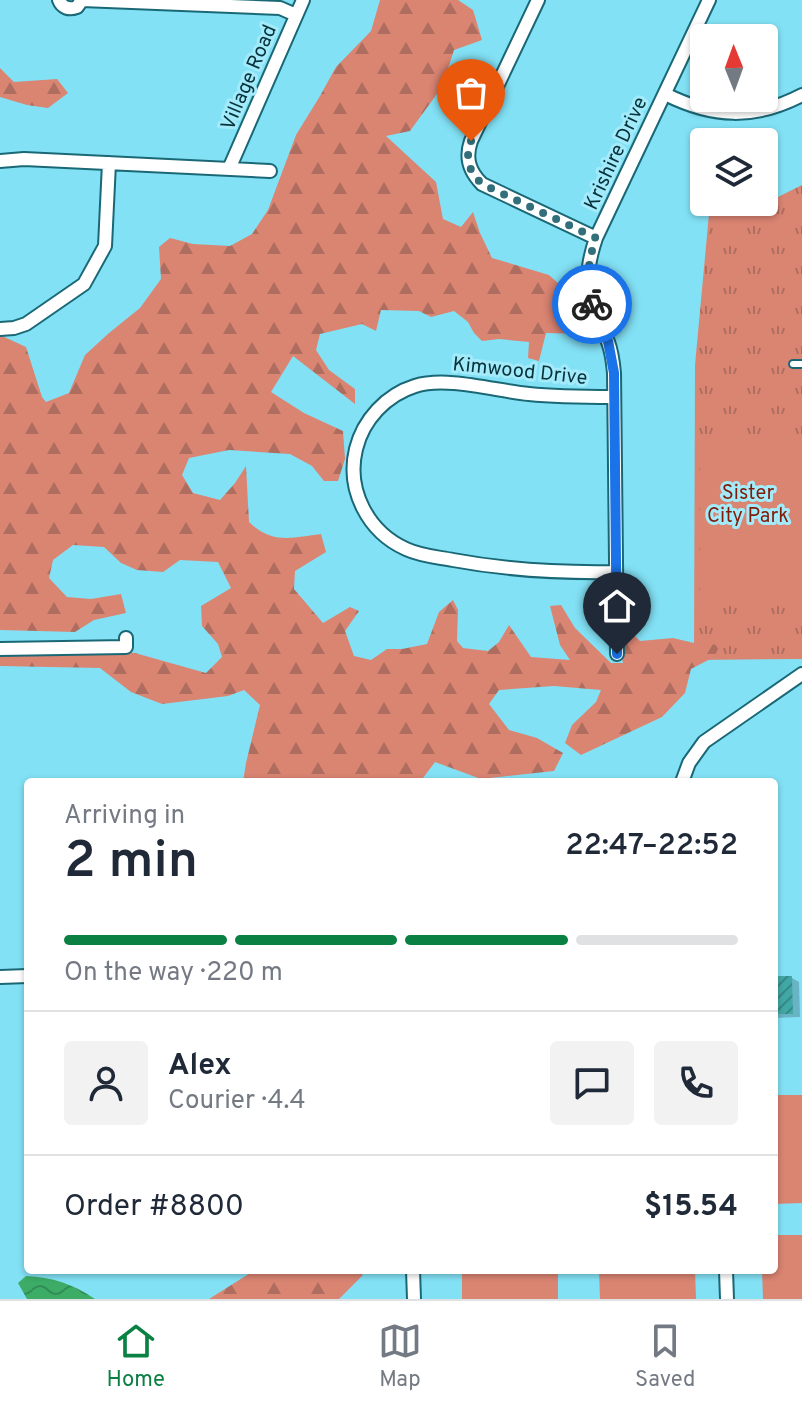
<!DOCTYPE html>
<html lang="en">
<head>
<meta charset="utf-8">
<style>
  :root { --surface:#fff; --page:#f2f2f3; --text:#1f2937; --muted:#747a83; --line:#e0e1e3; --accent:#0b8043 }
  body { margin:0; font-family:Overpass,sans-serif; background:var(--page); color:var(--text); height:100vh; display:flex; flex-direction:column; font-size:30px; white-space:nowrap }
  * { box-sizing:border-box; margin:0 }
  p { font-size:26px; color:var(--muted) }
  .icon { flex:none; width:44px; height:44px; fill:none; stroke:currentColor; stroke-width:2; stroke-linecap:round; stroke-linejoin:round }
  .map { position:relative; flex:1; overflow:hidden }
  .side { position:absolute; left:24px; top:778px; width:754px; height:496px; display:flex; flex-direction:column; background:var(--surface); border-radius:8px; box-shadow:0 2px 6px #0004 }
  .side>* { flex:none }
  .needle { width:52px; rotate:359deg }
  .fabs { position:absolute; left:690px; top:24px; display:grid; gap:16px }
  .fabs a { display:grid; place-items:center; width:88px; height:88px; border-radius:8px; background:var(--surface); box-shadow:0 2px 6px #0004; font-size:40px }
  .pin { position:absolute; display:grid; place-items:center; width:68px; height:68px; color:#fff; margin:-82px -34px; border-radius:50% 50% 50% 0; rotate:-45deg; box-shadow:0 0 8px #0007 }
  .pin .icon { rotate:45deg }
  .courier { position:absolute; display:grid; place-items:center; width:80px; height:80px; margin:-40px; border:6px solid #1a73e8; border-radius:50%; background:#fff; color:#222; box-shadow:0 2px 10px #0007 }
  .headline em { font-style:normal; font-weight:600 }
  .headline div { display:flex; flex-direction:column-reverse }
  .headline { display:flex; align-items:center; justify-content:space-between; height:136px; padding:0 40px }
  h1 { font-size:52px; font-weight:600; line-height:60px }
  .bar { display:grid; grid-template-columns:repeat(4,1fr); gap:12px 8px; align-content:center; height:96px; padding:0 40px }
  .bar i { height:10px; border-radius:6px; background:var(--line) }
  .bar .selected { background:var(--accent) }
  .bar p { grid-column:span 4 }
  .line { display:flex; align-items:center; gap:20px; padding:0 40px; border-top:2px solid var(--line) }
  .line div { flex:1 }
  .round { display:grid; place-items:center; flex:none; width:84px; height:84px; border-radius:8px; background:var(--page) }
  .tab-bar { display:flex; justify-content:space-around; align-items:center; height:112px; border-top:2px solid var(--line); background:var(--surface); font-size:22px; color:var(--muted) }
  .tab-bar a { display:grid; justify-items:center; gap:4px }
  .tab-bar .selected { color:var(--accent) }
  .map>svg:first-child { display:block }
</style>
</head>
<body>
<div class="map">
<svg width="802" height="1299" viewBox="0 0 802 1299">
  <defs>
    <pattern id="grass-tufts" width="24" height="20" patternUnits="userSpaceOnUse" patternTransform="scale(2)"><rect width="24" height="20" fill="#da8472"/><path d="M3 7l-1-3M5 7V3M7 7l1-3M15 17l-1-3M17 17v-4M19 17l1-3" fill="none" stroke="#af6d5f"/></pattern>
    <pattern id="forest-firs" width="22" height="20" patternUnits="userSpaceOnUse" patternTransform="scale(2)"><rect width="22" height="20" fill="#da8472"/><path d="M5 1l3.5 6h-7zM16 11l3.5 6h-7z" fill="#af6d5f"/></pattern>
    <pattern id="water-waves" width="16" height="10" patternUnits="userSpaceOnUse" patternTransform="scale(2)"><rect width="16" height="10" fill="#3cac67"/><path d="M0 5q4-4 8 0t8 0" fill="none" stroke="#308d56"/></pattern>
    <pattern id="building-hatch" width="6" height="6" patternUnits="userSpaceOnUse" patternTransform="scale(2)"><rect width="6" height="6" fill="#42a8a5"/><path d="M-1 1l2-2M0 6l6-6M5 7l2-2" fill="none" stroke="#358987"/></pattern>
  </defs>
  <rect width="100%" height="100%" fill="#83e1f5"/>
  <!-- grass -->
  <path fill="url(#grass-tufts)" d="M802 185V659L694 660 695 365 710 203 770 201Z"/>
  <!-- forest -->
  <path fill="url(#forest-firs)" d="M380 0H458L473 10 482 40 454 50 442 87 410 131 386 136 436 182 443 219 461 227 473 212 480 233 492 258 549 275 568 292 583 334 546 333 539 361 528 358 529 342 499 339 482 341 474 333 468 322 454 311 431 317 419 311 381 310 376 331 362 324 320 334 316 350 329 370 355 389V404L293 356 271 392 304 413 343 431 345 459 338 481H324L312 466 290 454 229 450 189 458 182 475 193 493 220 500 235 483 246 466 249 522C272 544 291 538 321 534L326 552 295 571 294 589 323 623 350 607 359 611 345 631 354 656 371 660 387 649H402L427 644 439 612 453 600 458 610 457 641 463 648 488 651 499 642 509 625 531 657 570 660 560 645 550 606 561 605 575 628 611 663H623L618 641 628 629 640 641 673 638 694 643 720 645 714 657 691 669 685 693 662 717 581 755 565 743 572 725 596 702 601 690 554 686 499 690 489 704 509 730 537 738 563 753 554 771 481 779 435 762 420 782H243L246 763 260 705 244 690 228 696 162 704 131 692 100 668 0 666V653L101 650 135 653 206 673 222 657 218 644 202 626 201 606 231 588 218 562 180 560 163 572 137 570 121 563 104 547 73 545 53 560 49 578 67 597 91 599 121 594 126 613 94 620 75 632 0 630V335L26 347 42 397 46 402 69 393 85 355 109 333 140 308 161 279 159 247 170 238 193 244 230 246 252 234 268 210 296 135 320 96 336 67 371 31Z
    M0 68 14 82 57 79 68 93 48 108 27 105 0 97Z
    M255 1270H364L362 1276 339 1299H209Z"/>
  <!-- garden -->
  <path fill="#da8472" d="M700 439H802V604H700Z
    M774 1095H802V1203L774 1204Z
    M774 1235H802V1299H763L762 1270H774Z
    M462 1270H558V1299H462Z
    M599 1270H695L696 1299H600Z"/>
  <!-- water -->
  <path fill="url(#water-waves)" d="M26 1276C52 1277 73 1284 95 1299H27L18 1283Z"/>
  <!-- shadow -->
  <path fill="#0003" d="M774 978H792L799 982 800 1017 774 1018Z"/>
  <!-- building -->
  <path fill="url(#building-hatch)" d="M774 976H792L793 1014H774Z"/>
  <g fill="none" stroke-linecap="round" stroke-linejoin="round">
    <!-- lane casing -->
    <g stroke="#1a6876" stroke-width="10">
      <path id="lane" d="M793 364H802"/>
    </g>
    <!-- street casing -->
    <g stroke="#1a6876" stroke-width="16">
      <path id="street" d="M59 0C62 8 69 10 77 7L82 0 280 8 296 15
        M538 0 471 141C465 158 469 171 482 184L596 238
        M665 94C713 118 754 120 802 95
        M0 161 24 159 270 171
        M229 169 303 0
        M0 329 14 328 26 324 84 284 105 246 109 163
        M614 397C586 397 557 397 529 394 496 391 447 376 415 386 386 395 363 420 356 449 346 490 368 532 406 549 421 556 437 557 453 560 507 570 562 573 616 572
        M0 649 126 647V638
        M617 654 614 373C613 362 612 352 608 342 603 328 595 315 591 301 585 279 589 259 596 238L709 0
        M682 782 689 763 704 742 802 674
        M0 977 28 976
        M413 1270 414 1299
        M726 1270 727 1299"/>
    </g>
    <!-- lane -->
    <use href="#lane" stroke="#fff" stroke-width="6"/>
    <!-- street -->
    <use href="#street" stroke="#fff" stroke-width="12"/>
  </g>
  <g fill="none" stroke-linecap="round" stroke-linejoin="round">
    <!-- done -->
    <path stroke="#326f7b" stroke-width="8" stroke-dasharray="0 14.4" d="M471 141C465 158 468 171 482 184L596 238C588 260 586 281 592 304"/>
    <!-- route -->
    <path stroke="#1a73e8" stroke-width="10" d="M592 304 608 341 614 373 617 654"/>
  </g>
  <g text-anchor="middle" stroke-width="6" stroke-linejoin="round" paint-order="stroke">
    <!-- street labels -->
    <g font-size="20" fill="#07323a" stroke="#a3ebfb">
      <text transform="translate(248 77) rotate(-67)" y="7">Village Road</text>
      <text transform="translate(615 153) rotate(-65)" y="7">Krishire Drive</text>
      <text transform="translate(520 370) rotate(6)" y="7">Kimwood Drive</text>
    </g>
    <!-- park labels -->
    <g font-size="20" fill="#811b07" stroke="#a3ebfb">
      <text x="748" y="499">Sister<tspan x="748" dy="23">City Park</tspan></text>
    </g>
  </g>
</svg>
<div class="fabs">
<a><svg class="needle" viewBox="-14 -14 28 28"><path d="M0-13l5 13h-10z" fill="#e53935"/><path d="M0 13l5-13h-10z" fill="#747a83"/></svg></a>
<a><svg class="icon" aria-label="layers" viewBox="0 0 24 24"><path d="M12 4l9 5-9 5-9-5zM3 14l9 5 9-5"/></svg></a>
</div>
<div class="pin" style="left:471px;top:141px;background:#ea580c"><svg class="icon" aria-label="bag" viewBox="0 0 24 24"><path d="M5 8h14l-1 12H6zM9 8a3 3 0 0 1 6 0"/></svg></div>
<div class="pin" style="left:617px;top:654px;background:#1f2937"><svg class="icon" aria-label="home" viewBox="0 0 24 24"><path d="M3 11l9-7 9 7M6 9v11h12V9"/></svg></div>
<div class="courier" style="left:592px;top:304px"><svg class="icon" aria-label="bike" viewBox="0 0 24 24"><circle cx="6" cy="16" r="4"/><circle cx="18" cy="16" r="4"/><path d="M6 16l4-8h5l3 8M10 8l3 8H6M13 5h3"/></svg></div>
<section class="side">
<div class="headline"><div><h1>2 min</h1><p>Arriving in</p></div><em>22:47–22:52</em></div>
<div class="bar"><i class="selected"></i><i class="selected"></i><i class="selected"></i><i></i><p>On the way · 220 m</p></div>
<div class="line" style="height:144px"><a class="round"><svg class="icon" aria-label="person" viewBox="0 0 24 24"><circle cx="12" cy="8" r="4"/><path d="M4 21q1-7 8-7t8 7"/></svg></a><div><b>Alex</b><p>Courier · 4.4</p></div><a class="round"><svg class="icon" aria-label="chat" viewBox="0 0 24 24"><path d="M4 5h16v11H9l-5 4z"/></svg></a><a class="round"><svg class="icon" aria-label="phone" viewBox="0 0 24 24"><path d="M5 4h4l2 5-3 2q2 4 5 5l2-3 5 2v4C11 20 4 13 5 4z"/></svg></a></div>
<div class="line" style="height:104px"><div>Order #8800</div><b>$15.54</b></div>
</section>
</div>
<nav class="tab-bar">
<a class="selected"><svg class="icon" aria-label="home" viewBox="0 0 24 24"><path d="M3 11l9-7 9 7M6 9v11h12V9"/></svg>Home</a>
<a><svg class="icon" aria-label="map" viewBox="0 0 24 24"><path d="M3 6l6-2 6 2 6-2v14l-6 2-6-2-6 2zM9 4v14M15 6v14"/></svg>Map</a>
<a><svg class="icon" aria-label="saved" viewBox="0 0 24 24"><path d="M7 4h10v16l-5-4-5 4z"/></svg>Saved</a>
</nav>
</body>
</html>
